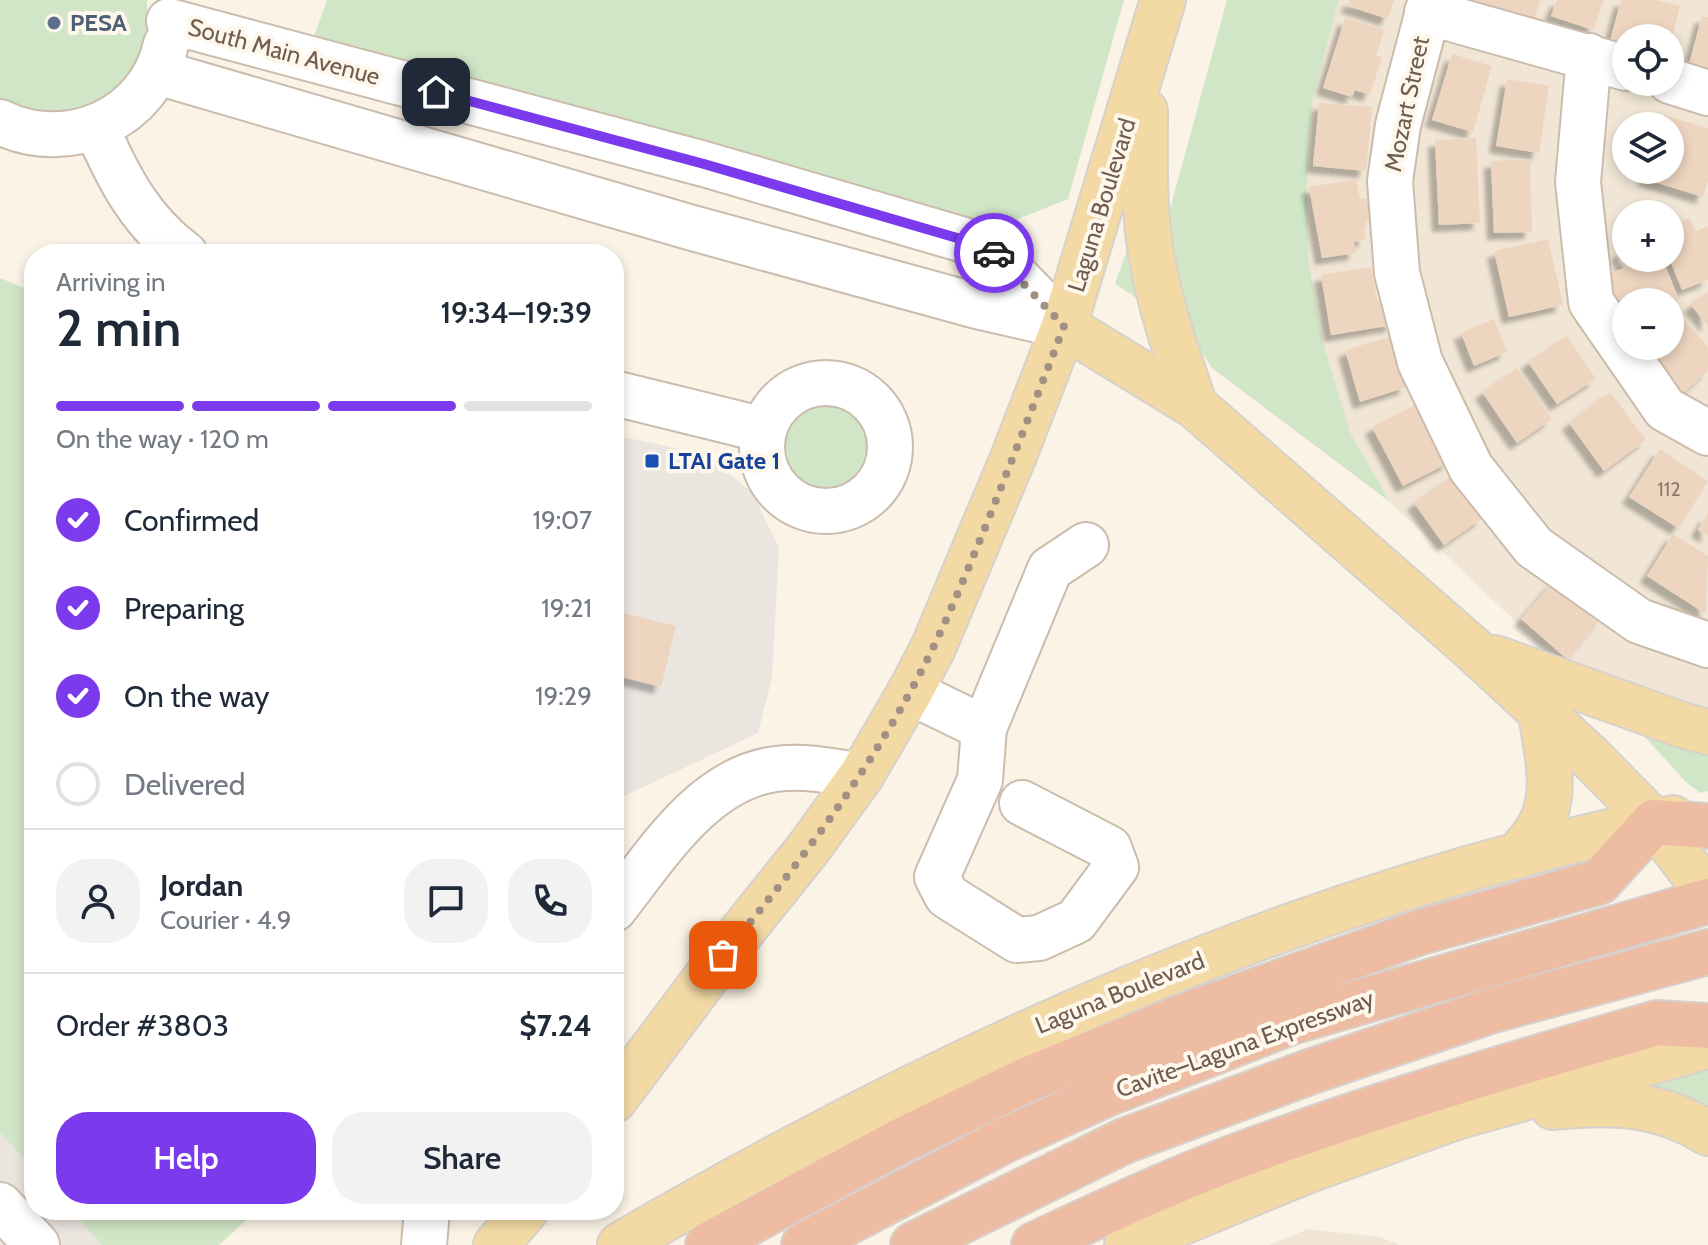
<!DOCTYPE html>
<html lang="en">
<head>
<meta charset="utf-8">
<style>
  :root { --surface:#fff; --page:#f2f2f3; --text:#1f2937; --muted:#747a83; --line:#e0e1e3; --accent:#7c3aed }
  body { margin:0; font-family:Cabin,sans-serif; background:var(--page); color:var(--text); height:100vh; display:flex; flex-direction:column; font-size:30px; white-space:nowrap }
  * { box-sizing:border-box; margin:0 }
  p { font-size:26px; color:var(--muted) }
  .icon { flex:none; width:44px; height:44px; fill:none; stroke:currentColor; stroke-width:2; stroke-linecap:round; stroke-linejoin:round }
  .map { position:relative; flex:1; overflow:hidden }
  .panel { position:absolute; left:24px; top:244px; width:600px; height:976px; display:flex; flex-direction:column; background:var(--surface); border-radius:32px; box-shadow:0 4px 12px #0003 }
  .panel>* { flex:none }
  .fabs { position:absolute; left:1612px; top:24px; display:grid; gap:16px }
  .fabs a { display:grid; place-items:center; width:72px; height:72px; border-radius:50%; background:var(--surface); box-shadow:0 4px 12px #0003; font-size:40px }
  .pin { position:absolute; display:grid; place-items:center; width:68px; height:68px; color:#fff; margin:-34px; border-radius:16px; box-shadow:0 4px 12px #0006 }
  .courier { position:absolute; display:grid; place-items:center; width:80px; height:80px; margin:-40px; border:6px solid #7c3aed; border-radius:50%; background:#fff; color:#222; box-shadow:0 2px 10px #0007 }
  .head em { font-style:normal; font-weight:600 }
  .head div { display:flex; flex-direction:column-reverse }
  .head { display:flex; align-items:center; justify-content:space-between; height:136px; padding:0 32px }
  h1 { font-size:52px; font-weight:600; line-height:60px }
  .bar { display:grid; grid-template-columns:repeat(4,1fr); gap:12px 8px; align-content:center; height:96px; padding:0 32px }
  .bar i { height:10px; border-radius:6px; background:var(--line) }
  .bar .active { background:var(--accent) }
  .bar p { grid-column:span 4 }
  .line { display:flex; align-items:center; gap:20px; padding:0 32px; border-top:2px solid var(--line) }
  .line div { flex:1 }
  .round { display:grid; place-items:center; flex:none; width:84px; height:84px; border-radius:32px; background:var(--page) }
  ol { padding:0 32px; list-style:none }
  li { display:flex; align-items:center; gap:24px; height:88px }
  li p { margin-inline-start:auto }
  li .icon { padding:8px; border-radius:50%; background:var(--accent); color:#fff; stroke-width:4 }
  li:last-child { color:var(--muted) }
  li i { width:44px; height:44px; border:4px solid var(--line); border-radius:50% }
  .button { display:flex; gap:16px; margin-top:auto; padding:16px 32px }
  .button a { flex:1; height:92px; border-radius:32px; background:var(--accent); color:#fff; font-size:32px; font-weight:600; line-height:92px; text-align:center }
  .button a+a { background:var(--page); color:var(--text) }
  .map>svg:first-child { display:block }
</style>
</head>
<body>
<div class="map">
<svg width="1708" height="1245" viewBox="0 0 1708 1245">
  <defs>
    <filter id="shadow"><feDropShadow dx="-7" dy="7" stdDeviation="2" flood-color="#0004"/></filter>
  </defs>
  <rect width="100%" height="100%" fill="#faf3e6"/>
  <!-- residential -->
  <path fill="#f1e6d5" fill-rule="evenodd" d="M1339 0H1708V718L1600 681 1537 642 1390 502 1350 432 1323 342 1309 263 1307 182 1312 102ZM1626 38H1670V82H1626ZM1626 126H1670V170H1626ZM1626 214H1670V258H1626ZM1626 302H1670V346H1626Z
    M1308 1229 1380 1237 1400 1245H1269Z"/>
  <!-- industrial -->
  <path fill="#ebe5e0" d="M614 435 704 454 753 493 779 548 772 677 758 733 614 801Z
    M0 1133 34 1170V1210H70L102 1245H0Z"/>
  <!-- green -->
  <path fill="#d1e6c6" d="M0 0H147L148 39 137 68 105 102 45 117 0 101Z
    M327 0H1124L1068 199 993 229 312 42Z
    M1227 0H1339L1312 102 1307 182 1309 263 1323 342 1350 432 1390 502 1212 368 1187 329 1169 275V213Z
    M1129 244 1152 308 1115 284Z
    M0 278 34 292V1170L0 1133Z
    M778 448a48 48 0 1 1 96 0a48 48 0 1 1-96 0Z
    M1623 713 1708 749V791L1700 793 1686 782Z
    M1708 1070V1117L1623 1090Z
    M70 1210H257L219 1245H102Z"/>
  <!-- building -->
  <path fill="#edd5c0" filter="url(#shadow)" d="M1350 0H1394L1388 19 1348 6Z
    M1460 0H1540L1533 25Z
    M1557 0H1604L1593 30 1551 16Z
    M1621 0H1657L1680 6 1672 38H1626V46L1610 41Z
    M1702 16 1708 17V74L1688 68Z
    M1345 18 1384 30 1376 56 1382 57 1370 95 1355 90 1352 97 1323 88Z
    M1452 54 1492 66 1473 132 1432 120Z
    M1507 79 1549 86 1539 153 1496 146Z
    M1319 103 1372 107 1366 171 1313 166Z
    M1664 115 1708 128V180L1703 197 1645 179 1647 170H1670V126H1661Z
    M1476 138 1480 223 1439 225 1435 140Z
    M1530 159 1532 232 1494 233 1491 161Z
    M1356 179 1360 199 1367 198 1371 221 1363 222 1366 239 1354 242 1356 253 1322 258 1309 187Z
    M1690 218 1696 231 1708 226V280L1682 290 1670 260V226Z
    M1548 239 1563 305 1509 317 1494 251Z
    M1626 249V258H1662L1679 300 1670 304V302H1626V322L1603 276 1624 268 1618 252Z
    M1371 267 1377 300 1389 297 1393 325 1331 335 1321 275Z
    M1708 291V326L1691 305Z
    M1682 317 1708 347V371L1675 400 1638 356 1649 346H1670V327Z
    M1494 319 1507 352 1474 366 1461 333Z
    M1392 336 1407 387 1360 402 1345 350Z
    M1567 336 1596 379 1557 404 1528 362Z
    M1517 368 1552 419 1517 443 1482 392Z
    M1610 392 1646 440 1604 471 1569 423Z
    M1420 403 1450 462 1403 486 1372 427Z
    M1660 449 1708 481 1678 528 1629 497Z
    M1453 475 1483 518 1444 545 1414 503Z
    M1708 513V536L1698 530Z
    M1673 534 1708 556 1706 614 1647 576Z
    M1555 580 1601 619 1567 659 1521 619Z
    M614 611 676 626 661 687 614 675Z"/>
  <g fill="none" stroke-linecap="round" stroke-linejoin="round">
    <!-- minor casing -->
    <g stroke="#cbbcad" stroke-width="48">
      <path id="minor" d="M1431 0 1398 125 1390 181 1397 273 1420 362 1471 468 1534 547 1639 621 1708 645
        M1427 12 1626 68
        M169 21 704 164 988 247 1064 326
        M1589 56 1578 182 1591 302 1665 409 1708 433
        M157 72 689 227 977 306 1064 326
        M1670 81 1708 93
        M0 122C68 155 150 119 166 44
        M96 127C118 177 140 221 185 254
        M762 447a64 64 0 1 1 128 0a64 64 0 1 1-128 0Z
        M614 393 764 430
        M910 692 984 728
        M1022 803 1109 848 1116 867 1076 921 1039 938 1017 940 947 896 937 877 980 780 984 728 1050 569 1086 545
        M614 909C656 856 703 778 776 769 804 765 833 771 861 776
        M0 1205 37 1245
        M424 1245 427 1210"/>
    </g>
    <!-- major casing -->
    <g stroke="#d7d1cd" stroke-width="48">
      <path id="major" d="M1145 111C1145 160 1143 210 1152 259 1161 310 1178 358 1195 406
        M1064 326 1195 406 1474 650 1592 759 1654 822 1691 871 1708 899
        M1495 658 1685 726 1708 732
        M1517 856C1528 843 1540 830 1545 814 1556 783 1545 743 1541 712
        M614 1100 723 955 808 849 861 776 910 692 933 648 1013 458 1064 326 1163 0
        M1553 1107C1609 1101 1659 1102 1708 1133
        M496 1245 526 1210
        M620 1245C948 1054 1299 895 1673 818
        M1127 1245 1306 1171 1456 1117 1708 1046"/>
    </g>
    <!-- highway casing -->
    <g stroke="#d7d1cd" stroke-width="48">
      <path id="highway" d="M708 1245 900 1141 1026 1080 1187 1015 1421 932 1599 882 1654 822 1708 826
        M804 1245 1005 1140 1109 1093 1291 1022 1708 901
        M913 1245 1124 1141 1312 1071 1493 1010 1708 952
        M1034 1245C1105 1212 1177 1178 1251 1151 1385 1102 1520 1062 1657 1023L1708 1026"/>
    </g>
    <!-- minor -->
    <use href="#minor" stroke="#fff" stroke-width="44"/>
    <!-- major -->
    <use href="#major" stroke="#f3daa5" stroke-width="44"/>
    <!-- highway -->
    <use href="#highway" stroke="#eebba3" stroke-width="44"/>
  </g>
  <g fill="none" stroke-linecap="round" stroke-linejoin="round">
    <!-- done -->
    <path stroke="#a19183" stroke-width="8" stroke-dasharray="0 14.4" d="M723 955C792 873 857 788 909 694 940 639 963 581 987 523 1013 457 1039 392 1064 326L994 253"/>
    <!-- route -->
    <path stroke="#7c3aed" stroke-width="10" d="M436 92 704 164 988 247 994 253"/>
  </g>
  <!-- markers -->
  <circle fill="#5c6f8a" stroke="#fdf7ec" stroke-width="3" cx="54" cy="23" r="8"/>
  <rect fill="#1a4fb4" stroke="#fdf7ec" stroke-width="3" x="644" y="453" width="16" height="16" rx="4"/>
  <g text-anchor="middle" stroke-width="8" stroke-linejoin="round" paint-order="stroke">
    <!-- number labels -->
    <g font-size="20" fill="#907a6a">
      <text x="1669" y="496">112</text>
    </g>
    <!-- service labels -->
    <g font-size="24" font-weight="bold" fill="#4e5e75" stroke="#fdf7ec" text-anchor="start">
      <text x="70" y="31">PESA</text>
    </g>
    <!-- street labels -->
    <g font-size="24" fill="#715c4d" stroke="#fdf7ec">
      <text transform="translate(284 52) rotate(15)" y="8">South Main Avenue</text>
      <text transform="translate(1407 104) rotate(-78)" y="8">Mozart Street</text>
      <text transform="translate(1102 205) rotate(-73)" y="8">Laguna Boulevard</text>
      <text transform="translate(1120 993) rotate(-22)" y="8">Laguna Boulevard</text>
      <text transform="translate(1245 1044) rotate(-20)" y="8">Cavite–Laguna Expressway</text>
    </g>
    <!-- transit labels -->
    <g font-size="24" font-weight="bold" fill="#164399" stroke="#fdf7ec" text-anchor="start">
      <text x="668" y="469">LTAI Gate 1</text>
    </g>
  </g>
</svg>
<div class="fabs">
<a><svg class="icon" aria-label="locate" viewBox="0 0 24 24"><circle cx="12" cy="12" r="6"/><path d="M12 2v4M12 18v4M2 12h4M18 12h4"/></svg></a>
<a><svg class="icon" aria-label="layers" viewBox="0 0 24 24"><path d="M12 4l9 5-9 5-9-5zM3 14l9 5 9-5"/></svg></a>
<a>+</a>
<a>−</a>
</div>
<div class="pin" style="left:723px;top:955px;background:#ea580c"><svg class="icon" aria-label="bag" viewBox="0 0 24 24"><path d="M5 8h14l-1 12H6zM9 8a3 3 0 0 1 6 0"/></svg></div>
<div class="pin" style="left:436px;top:92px;background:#1f2937"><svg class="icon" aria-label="home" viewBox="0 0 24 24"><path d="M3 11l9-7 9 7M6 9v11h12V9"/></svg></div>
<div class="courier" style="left:994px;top:253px"><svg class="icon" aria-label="car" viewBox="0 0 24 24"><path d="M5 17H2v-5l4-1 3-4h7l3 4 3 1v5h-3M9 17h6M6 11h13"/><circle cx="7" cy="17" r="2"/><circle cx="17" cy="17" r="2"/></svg></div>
<section class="panel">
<div class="head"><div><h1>2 min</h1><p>Arriving in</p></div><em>19:34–19:39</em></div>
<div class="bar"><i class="active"></i><i class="active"></i><i class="active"></i><i></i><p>On the way · 120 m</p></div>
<ol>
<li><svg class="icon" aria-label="check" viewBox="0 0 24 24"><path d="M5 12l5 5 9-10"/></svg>Confirmed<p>19:07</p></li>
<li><svg class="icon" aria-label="check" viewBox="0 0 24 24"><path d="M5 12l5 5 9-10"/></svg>Preparing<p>19:21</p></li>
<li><svg class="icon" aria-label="check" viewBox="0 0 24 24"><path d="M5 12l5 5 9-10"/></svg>On the way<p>19:29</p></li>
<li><i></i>Delivered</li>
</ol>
<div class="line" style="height:144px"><a class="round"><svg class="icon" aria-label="person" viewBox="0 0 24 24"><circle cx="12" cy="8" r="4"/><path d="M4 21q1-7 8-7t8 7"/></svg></a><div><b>Jordan</b><p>Courier · 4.9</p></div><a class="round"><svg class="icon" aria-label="chat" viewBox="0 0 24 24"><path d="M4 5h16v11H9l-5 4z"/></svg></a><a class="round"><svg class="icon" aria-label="phone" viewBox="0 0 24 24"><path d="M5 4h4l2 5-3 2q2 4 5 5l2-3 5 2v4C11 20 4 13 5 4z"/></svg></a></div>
<div class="line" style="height:104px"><div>Order #3803</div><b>$7.24</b></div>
<div class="button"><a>Help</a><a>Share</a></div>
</section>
</div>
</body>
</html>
